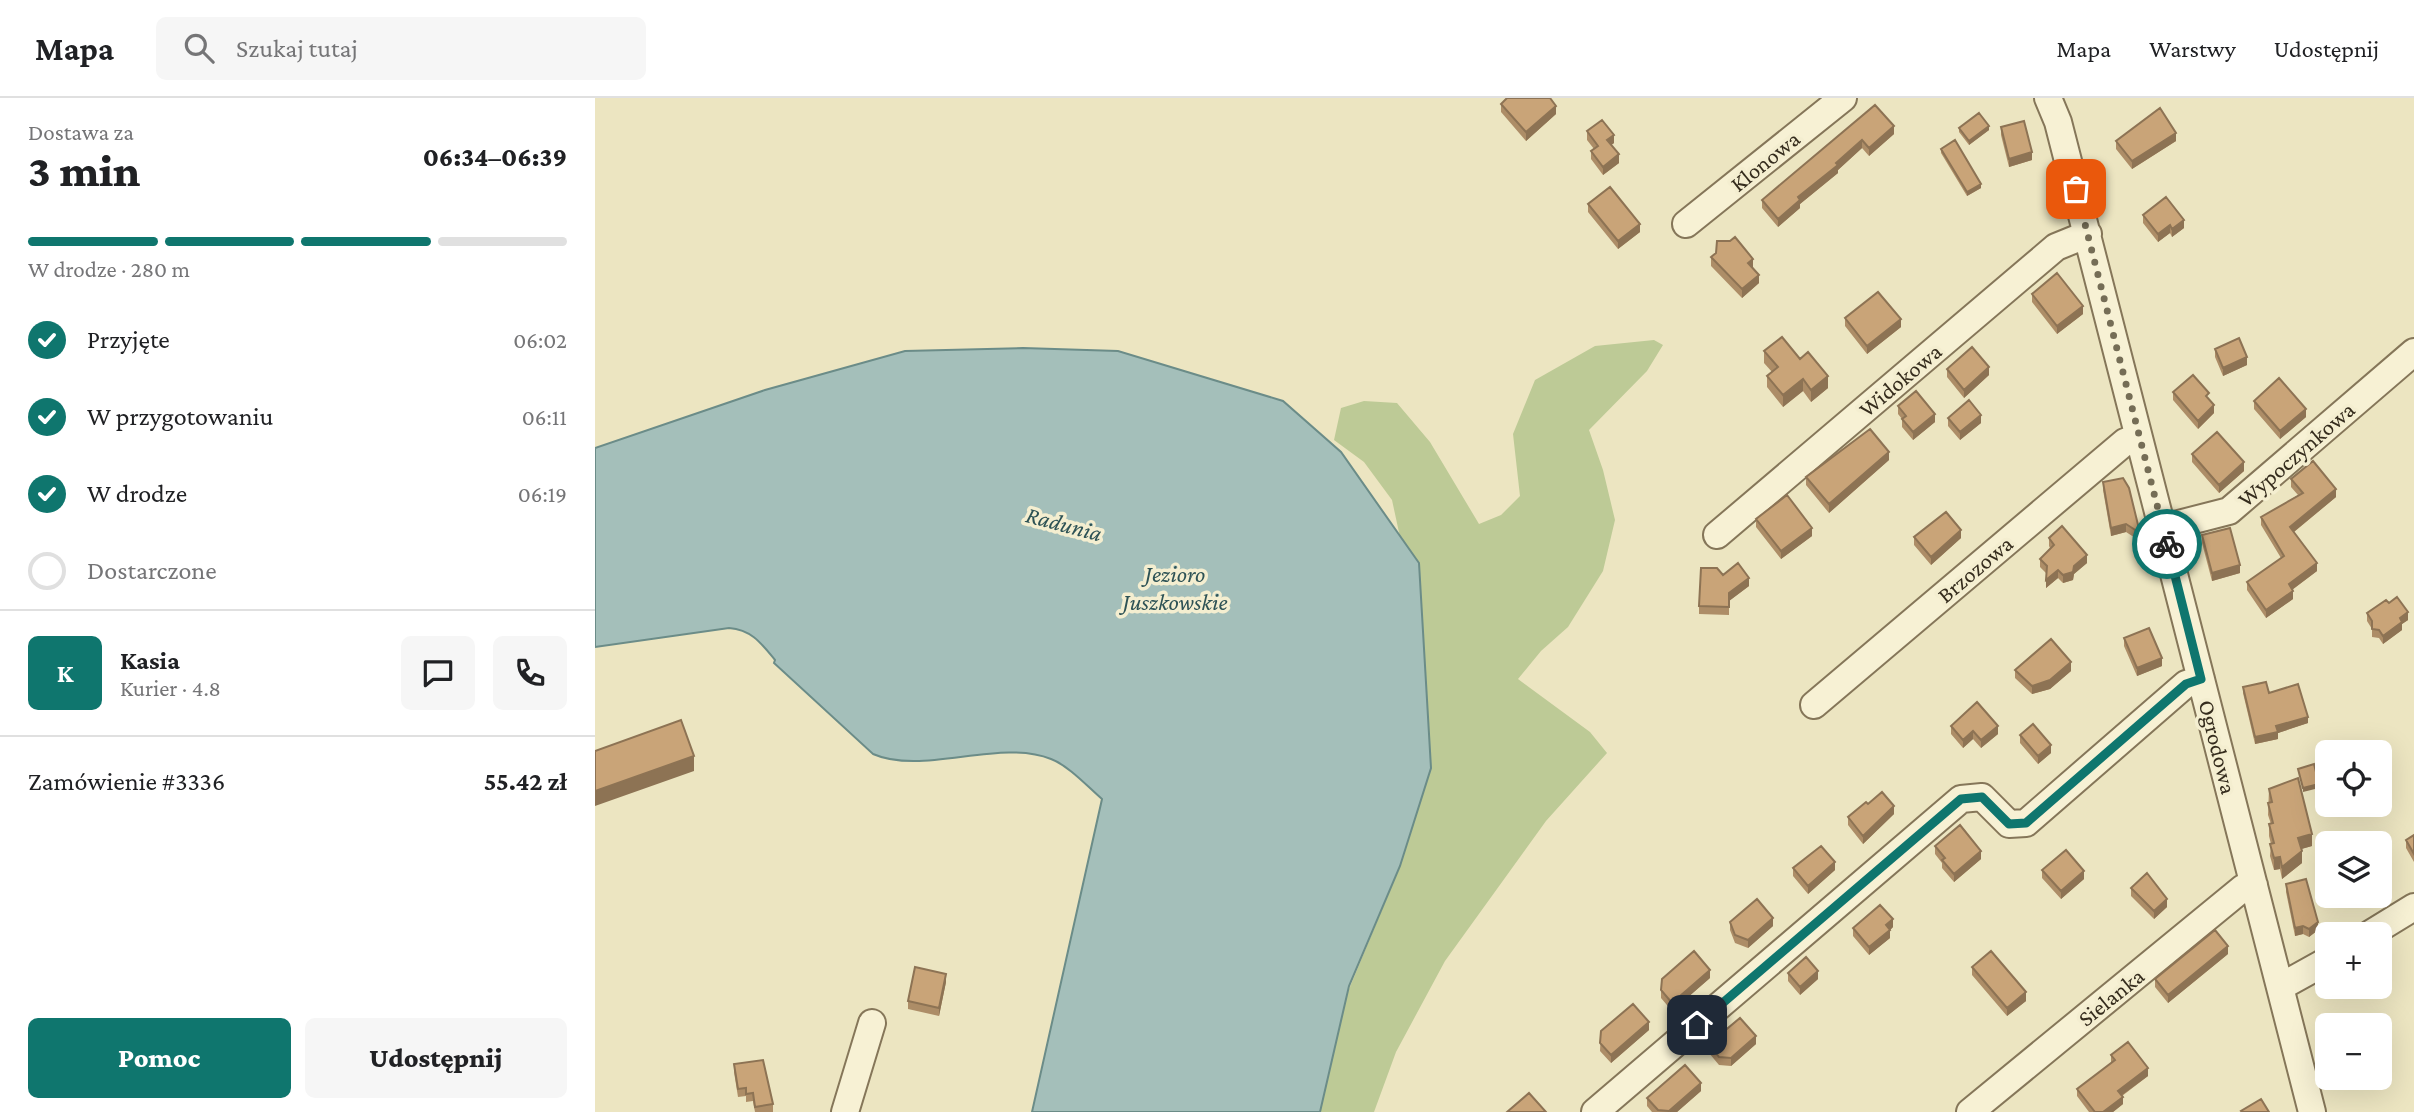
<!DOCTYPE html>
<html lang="pl">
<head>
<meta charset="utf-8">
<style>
  :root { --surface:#fff; --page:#f6f6f6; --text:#202124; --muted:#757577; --line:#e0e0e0; --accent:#0f766e }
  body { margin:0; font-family:"Crimson Pro",serif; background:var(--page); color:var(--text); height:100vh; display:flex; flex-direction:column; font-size:26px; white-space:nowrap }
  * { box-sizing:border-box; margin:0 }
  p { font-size:23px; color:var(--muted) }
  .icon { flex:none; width:38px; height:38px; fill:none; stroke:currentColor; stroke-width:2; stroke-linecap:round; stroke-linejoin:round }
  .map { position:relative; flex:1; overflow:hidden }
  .details { display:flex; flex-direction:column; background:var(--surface); width:595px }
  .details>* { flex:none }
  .buttons { position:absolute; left:1720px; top:642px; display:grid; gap:14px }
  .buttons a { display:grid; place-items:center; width:77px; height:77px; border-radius:10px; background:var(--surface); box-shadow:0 7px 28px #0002; font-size:35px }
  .pin { position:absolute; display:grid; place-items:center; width:60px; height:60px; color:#fff; margin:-30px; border-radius:14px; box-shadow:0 4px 10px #0006 }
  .courier { position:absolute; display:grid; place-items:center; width:70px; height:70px; margin:-35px; border:5px solid #0f766e; border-radius:50%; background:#fff; color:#222; box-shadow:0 2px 9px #0007 }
  .summary em { font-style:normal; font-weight:800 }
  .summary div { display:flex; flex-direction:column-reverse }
  .summary { display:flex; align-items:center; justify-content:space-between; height:119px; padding:0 28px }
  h1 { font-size:46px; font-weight:800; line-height:52px }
  .bar { display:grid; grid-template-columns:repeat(4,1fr); gap:10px 7px; align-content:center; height:84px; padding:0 28px }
  .bar i { height:9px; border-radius:5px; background:var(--line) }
  .bar .selected { background:var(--accent) }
  .bar p { grid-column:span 4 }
  .line { display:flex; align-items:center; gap:18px; padding:0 28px; border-top:2px solid var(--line) }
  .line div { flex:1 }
  .round { display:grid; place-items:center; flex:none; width:74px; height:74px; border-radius:10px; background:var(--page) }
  ol { padding:0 28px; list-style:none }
  li { display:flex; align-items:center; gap:21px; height:77px }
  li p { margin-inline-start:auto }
  li .icon { padding:7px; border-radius:50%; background:var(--accent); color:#fff; stroke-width:4 }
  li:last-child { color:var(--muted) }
  li i { width:38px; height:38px; border:4px solid var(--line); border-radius:50% }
  .action { display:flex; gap:14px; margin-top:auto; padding:14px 28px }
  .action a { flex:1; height:80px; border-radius:10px; background:var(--accent); color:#fff; font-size:28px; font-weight:800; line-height:80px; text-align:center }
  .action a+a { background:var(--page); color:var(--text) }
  header { display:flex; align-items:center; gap:42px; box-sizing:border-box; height:98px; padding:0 35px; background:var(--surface); border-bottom:2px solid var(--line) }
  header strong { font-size:33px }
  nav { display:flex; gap:38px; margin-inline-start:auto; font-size:24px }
  .search { width:490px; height:63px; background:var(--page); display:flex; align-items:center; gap:18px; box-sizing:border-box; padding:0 24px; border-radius:10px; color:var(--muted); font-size:26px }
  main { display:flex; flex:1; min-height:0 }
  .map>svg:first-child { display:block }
</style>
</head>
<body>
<header>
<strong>Mapa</strong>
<div class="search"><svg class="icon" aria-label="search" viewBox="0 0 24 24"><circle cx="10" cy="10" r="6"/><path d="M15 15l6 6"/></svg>Szukaj tutaj</div>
<nav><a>Mapa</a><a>Warstwy</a><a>Udostępnij</a></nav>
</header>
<main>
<section class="details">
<div class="summary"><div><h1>3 min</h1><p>Dostawa za</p></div><em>06:34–06:39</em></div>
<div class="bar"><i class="selected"></i><i class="selected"></i><i class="selected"></i><i></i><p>W drodze · 280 m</p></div>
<ol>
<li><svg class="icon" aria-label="check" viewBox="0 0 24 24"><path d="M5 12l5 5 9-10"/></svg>Przyjęte<p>06:02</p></li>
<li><svg class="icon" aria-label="check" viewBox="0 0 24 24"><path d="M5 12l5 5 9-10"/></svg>W przygotowaniu<p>06:11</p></li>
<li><svg class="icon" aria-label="check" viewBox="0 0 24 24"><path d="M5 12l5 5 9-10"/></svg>W drodze<p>06:19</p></li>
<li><i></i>Dostarczone</li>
</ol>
<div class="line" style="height:126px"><b class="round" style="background:var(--accent);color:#fff">K</b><div><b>Kasia</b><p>Kurier · 4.8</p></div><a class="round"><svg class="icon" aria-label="chat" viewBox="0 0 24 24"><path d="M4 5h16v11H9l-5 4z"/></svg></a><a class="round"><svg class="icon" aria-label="phone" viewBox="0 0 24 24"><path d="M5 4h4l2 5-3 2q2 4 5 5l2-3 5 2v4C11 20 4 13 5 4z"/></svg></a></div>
<div class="line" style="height:91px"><div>Zamówienie #3336</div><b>55.42 zł</b></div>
<div class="action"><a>Pomoc</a><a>Udostępnij</a></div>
</section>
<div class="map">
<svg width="1819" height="1014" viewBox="0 0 1819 1014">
  <rect width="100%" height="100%" fill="#ece5c1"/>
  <!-- green -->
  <path fill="#bdca96" d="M1059 242 1068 247 1052 273 994 332 1008 372 1020 422 1008 473 973 529 946 553 923 581 995 634 1012 655 951 723 850 863 801 954 779 1014H725L752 896 805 768 836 670 824 465 805 439 797 402 769 364 739 342 746 310 769 303 802 305 835 344 884 426 906 417 925 398 918 336 940 282 1000 248Z"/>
  <!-- water -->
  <path fill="#a4bfba" stroke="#6b8c88" stroke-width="2" d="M428 250 523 253 688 303 746 354 824 465 836 670 805 768 754 888 725 1014H437L507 701C492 688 474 668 456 661 405 640 328 678 278 656L179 565 180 562C166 545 157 532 134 530L0 549V350L170 292 310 253Z"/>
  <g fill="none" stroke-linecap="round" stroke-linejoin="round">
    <!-- minor casing -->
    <g stroke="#857659" stroke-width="30">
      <path id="minor" d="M1453 0 1463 24 1717 1014
        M1091 126 1248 0
        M1568 430 1634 413 1819 254
        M1122 437 1461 149 1493 136
        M1219 607 1530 344 1543 339
        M1775 836 1819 809
        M1685 889 1732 863
        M250 1014 277 925
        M1000 1014 1366 701 1387 699 1414 726 1431 725 1591 586 1606 581
        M1375 1014 1648 790 1659 787"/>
    </g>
    <!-- minor -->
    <use href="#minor" stroke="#f7f1d4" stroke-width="26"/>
  </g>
  <!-- wall -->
  <path fill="#ad8d67" d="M906 6 961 16 931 43 906 14Z
    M1280 7 1299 36 1274 58 1267 50 1243 72V75L1205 106V110L1183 129 1167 110V102Z
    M1406 29 1437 62 1414 69 1406 37Z
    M1364 30 1394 32 1374 47 1364 34Z
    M992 33 1019 45 1016 47 1024 65 1008 77 996 61V53L999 51 992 42Z
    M1521 43H1581L1537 71 1521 51Z
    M1346 51 1386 90 1372 98 1346 55Z
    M993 106 1045 134 1023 151 993 114Z
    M1548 117 1589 130 1577 139 1575 135 1563 144 1548 125Z
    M1116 159 1158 169H1157L1164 185 1147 200 1116 168Z
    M1437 196 1488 216 1462 236 1437 204Z
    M1250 220 1306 229 1272 256 1250 228Z
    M1620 251 1652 267 1628 278 1620 259Z
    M1169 253 1205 261 1233 290 1216 304 1208 293 1188 309 1172 289V278L1177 274 1169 265Z
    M1352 271 1394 277 1369 300 1352 279Z
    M1578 294 1614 301 1619 315 1603 331 1578 302Z
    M1659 303 1711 319 1685 341 1659 311Z
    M1303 308 1340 324 1318 342 1307 329V321L1303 316Z
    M1353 320 1386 325 1365 342 1353 328Z
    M1597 356 1649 373 1624 395 1597 364Z
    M1294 362 1234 415 1211 387V379Z
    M1696 381 1741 399 1699 434 1722 473 1697 492 1698 501 1671 520 1652 492V484L1686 460 1666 427V419L1703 397 1696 389Z
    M1508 384 1545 435V443L1531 434 1516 438 1508 392Z
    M1161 421 1217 438 1186 461 1161 429Z
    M1607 437 1645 475 1617 483 1607 445Z
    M1319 439 1366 440 1336 467 1319 447Z
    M1454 440 1492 465 1479 476 1478 482 1468 485 1463 480 1451 490V475L1445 469V461L1455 450 1454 448Z
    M1128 477 1154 488 1134 503V517L1104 516V508Z
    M1794 505 1813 522 1807 526V532L1788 546 1784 540 1777 539V531L1772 523V515Z
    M1529 540 1567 568 1542 578 1529 548Z
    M1420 572 1476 573 1455 591 1437 596 1420 580Z
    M1648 589 1674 595 1713 625 1683 635V641L1660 646 1648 595Z
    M1356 628 1403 636 1386 650 1378 641 1368 650 1356 636Z
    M1425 637 1456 655 1443 666 1425 645Z
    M1674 691 1717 748 1706 751 1707 765 1687 781 1685 771 1679 772 1675 758 1676 746 1674 738V726H1676L1673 717Z
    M1273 706 1299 716 1268 746 1253 727V719Z
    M1819 737V764L1811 750V742Z
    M1340 748 1386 761 1359 784 1347 770V765L1340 756Z
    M1198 770 1240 772 1213 796 1198 778Z
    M1447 772 1489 781 1466 801 1447 780Z
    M1691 786 1723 832 1714 839 1708 836 1700 838 1691 794Z
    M1536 790 1572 809 1559 821 1536 798Z
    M1135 824 1178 828 1153 850 1140 845 1135 832Z
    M1298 829 1295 832V840L1274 857 1258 838V830Z
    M1633 856 1573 905 1560 889V881Z
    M1377 869 1431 903 1412 918 1377 877Z
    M1193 875 1223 881 1205 897 1193 883Z
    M1115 880 1077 913 1066 900V892Z
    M351 884 344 918 313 911V903Z
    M1054 932 1016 965 1005 953 1006 933Z
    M1114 946H1161L1136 968 1124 967 1114 955Z
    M1516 957 1553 978 1527 998 1528 1006 1518 1014H1494L1482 998V991L1516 965Z
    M139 966 178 1006V1014H160L158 1003 151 1004V998L143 999 139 974Z
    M1106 993 1082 1014H1057L1052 1008V1000Z"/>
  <!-- shaded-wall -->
  <path fill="#8d7354" d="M961 8V16L931 43V34Z
    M1299 28V36L1274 58V50Z
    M1394 28V32L1374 47V43Z
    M1581 35V43L1537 71V63Z
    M1019 37V45L1012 50V42Z
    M1267 42V50L1243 72V75L1205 106V110L1183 129V121L1203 99Z
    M1437 54V62L1414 69V61Z
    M1024 56V65L1008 77V69Z
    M1386 86V90L1372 98V94Z
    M1589 122V130L1577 139V131Z
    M1045 126V134L1023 151V143Z
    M1575 127V135L1563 144V136Z
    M1158 161V169L1153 173V165Z
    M1164 177V185L1147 200V191Z
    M1488 208V216L1462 236V228Z
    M1306 221V229L1272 256V248Z
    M1652 259V267L1628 278V270Z
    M1394 269V277L1369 300V292Z
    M1233 278V290L1216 304V292Z
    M1208 281V293L1188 309V297Z
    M1619 307V315L1603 331V323Z
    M1711 311V319L1685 341V333Z
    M1340 316V324L1318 342V334Z
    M1386 317V325L1365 342V334Z
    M1294 354V362L1234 415V406Z
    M1649 364V373L1624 395V387Z
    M1741 391V399L1695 437V429Z
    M1531 426V434L1516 438V430Z
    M1217 430V438L1186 461V453Z
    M1366 432V440L1336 467V459Z
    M1492 457V465L1479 476 1478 482 1468 485V477Z
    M1722 465V473L1694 494V486Z
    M1645 467V475L1617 483V475Z
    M1463 472V480L1451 490V482Z
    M1154 480V488L1134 503V517V495Z
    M1698 493V501L1671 520V512Z
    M1813 514V522L1807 526V532L1788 546V538L1805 520Z
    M1567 560V568L1542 578V570Z
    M1476 564V573L1455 591 1437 596V588Z
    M1713 619V625L1683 635V641L1660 646V639L1681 628Z
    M1403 628V636L1386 650V642Z
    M1378 633V641L1368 650V642Z
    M1456 647V655L1443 666V658Z
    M99 658V673L0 708V693Z
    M1724 686V690L1708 694V690Z
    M1299 708V716L1268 746V738Z
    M1717 736V748L1703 752V740Z
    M1386 753V761L1359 784V776Z
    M1707 753V765L1687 781V769Z
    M1685 759V771L1679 772V760Z
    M1240 764V772L1213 796V788Z
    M1489 773V781L1466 801V793Z
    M1572 801V809L1559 821V813Z
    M1178 820V828L1153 850V842Z
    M1298 821V829L1295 832V840L1274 857V849L1291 827Z
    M1723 824V832L1714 839V831Z
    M1708 828V836L1700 838V830Z
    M1633 848V856L1573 905V897Z
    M1115 872V880L1077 913V905Z
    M1223 873V881L1205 897V889Z
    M351 876V884L344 918V910Z
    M1431 894V903L1412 918V910Z
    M1054 924V932L1016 965V957Z
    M1161 938V946L1136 968V960Z
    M1553 970V978L1523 1000V993Z
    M1106 985V993L1082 1014H1074Z
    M1528 999V1006L1518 1014H1508Z"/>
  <!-- building -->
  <path fill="#c9a478" stroke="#8d7354" stroke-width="2" d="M912 0H955L961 8 931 34 906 6Z
    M1280 7 1299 28 1274 50 1267 42 1241 65 1243 67 1203 99 1205 102 1183 121 1167 102Z
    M1565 10 1581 35 1537 63 1521 43Z
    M1384 15 1394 28 1374 43 1364 30Z
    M1007 22 1019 37 1012 42 1024 56 1008 69 996 53 1003 48 992 33Z
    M1429 23 1437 54 1414 61 1406 29Z
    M1360 42 1386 86 1372 94 1346 51Z
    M1015 89 1045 126 1023 143 993 106Z
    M1571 99 1589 122 1577 131 1575 127 1563 136 1548 117Z
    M1140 139 1158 161 1153 165 1164 177 1147 191 1116 159 1121 155 1122 143H1135Z
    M1462 175 1488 208 1462 228 1437 196Z
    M1283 194 1306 221 1272 248 1250 220Z
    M1187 239 1205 261 1213 254 1233 278 1216 292 1208 281 1188 297 1172 278 1183 269 1169 253Z
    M1644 240 1652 259 1628 270 1620 251Z
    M1377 249 1394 269 1369 292 1352 271Z
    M1598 277 1614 295 1611 298 1619 307 1603 323 1578 294Z
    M1684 280 1711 311 1685 333 1659 303Z
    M1321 293 1340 316 1318 334 1307 321 1311 318 1303 308Z
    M1374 302 1386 317 1365 334 1353 320Z
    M1275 331 1294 354 1234 406 1211 379Z
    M1622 334 1649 364 1624 387 1597 356Z
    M1718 363 1741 391 1695 429 1722 465 1694 486 1698 493 1671 512 1652 484 1689 458 1666 419 1708 395 1696 381Z
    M1528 380 1534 390 1545 435 1531 426 1516 430 1508 384Z
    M1192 397 1217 430 1186 453 1161 421Z
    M1351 414 1366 432 1336 459 1319 439Z
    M1467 428 1492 457 1479 468 1478 474 1468 477 1463 472 1451 482 1452 468 1445 461 1459 447 1454 440Z
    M1635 430 1645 467 1617 475 1607 437Z
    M1143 465 1154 480 1134 495V509L1104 508 1106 470H1122L1128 477Z
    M1802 499 1813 514 1805 520 1807 524 1788 538 1784 532 1777 531V523L1772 515 1791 502 1794 505Z
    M1554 530 1567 560 1542 570 1529 540Z
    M1456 541 1476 564 1455 582 1437 588 1420 572Z
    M1671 584 1674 595 1703 586 1713 619 1681 628 1683 634 1660 639 1648 589Z
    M1382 604 1403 628 1386 642 1378 633 1368 642 1356 628Z
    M86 622 99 658 0 693V653Z
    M1438 626 1456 647 1443 658 1425 637Z
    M1719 666 1724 686 1708 690 1703 671Z
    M1703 680 1717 736 1703 740 1707 753 1687 769 1685 759 1679 760 1675 746 1679 745 1674 726 1678 725 1673 705 1677 704 1674 691Z
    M1287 694 1299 708 1268 738 1253 719 1271 704 1273 706Z
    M1365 727 1386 753 1359 776 1347 762 1350 760 1340 748Z
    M1819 737V756L1811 742Z
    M1226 748 1240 764 1213 788 1198 770Z
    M1471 752 1489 773 1466 793 1447 772Z
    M1552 775 1572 801 1559 813 1536 790Z
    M1711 781 1723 824 1714 831 1708 828 1700 830 1691 786Z
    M1162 801 1178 820 1153 842 1140 837 1135 824Z
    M1285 807 1298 821 1291 827 1295 832 1274 849 1258 830Z
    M1620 832 1633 848 1573 897 1560 881Z
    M1099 853 1115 872 1077 905 1066 892 1067 881Z
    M1396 853 1431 894 1412 910 1377 869Z
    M1211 859 1223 873 1205 889 1193 875Z
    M320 869 351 876 344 910 313 903Z
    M1038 906 1054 924 1016 957 1005 945 1006 933Z
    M1145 920 1161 938 1136 960 1124 959 1114 946Z
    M1533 944 1553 970 1523 993 1528 999 1508 1014H1500L1482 991 1520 962 1516 957Z
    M168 962 178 1006 160 1009 158 995 151 996V990L143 991 139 966Z
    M1090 967 1106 985 1074 1013 1063 1012 1052 1000Z
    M934 995 951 1014H912Z
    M1666 1001 1674 1014H1647L1646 1013Z"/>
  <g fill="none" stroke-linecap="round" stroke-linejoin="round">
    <!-- done -->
    <path stroke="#756d56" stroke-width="7" stroke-dasharray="0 12.6" d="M1481 91 1572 446"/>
    <!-- route -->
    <path stroke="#0f766e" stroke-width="9" d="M1102 927 1366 701 1387 699 1414 726 1431 725 1591 586 1606 581 1572 446"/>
  </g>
  <g text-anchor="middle" stroke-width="7" stroke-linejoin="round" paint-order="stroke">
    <!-- street labels -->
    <g font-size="23" fill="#352c1d" stroke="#f4eed0">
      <text transform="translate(1170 63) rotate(-39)" y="8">Klonowa</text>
      <text transform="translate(1305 282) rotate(-40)" y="8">Widokowa</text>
      <text transform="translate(1701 356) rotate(-41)" y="8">Wypoczynkowa</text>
      <text transform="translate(1380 471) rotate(-40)" y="8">Brzozowa</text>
      <text transform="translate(1623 649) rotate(76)" y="8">Ogrodowa</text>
      <text transform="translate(1516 899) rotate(-39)" y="8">Sielanka</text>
    </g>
    <!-- water labels -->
    <g font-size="24" font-style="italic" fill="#2d5255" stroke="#f4eed0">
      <text transform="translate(469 426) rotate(15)" y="8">Radunia</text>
      <text x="580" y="484">Jezioro<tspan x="580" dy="28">Juszkowskie</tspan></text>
    </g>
  </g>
</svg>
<div class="buttons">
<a><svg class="icon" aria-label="locate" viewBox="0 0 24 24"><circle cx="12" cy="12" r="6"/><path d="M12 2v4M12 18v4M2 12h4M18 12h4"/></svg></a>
<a><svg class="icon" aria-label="layers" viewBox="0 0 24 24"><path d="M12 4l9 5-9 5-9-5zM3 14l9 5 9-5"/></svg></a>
<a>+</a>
<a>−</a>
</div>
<div class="pin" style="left:1481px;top:91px;background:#ea580c"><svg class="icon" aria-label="bag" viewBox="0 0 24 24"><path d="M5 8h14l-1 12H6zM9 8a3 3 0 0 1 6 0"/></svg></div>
<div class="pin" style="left:1102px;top:927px;background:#1f2937"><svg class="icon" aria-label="home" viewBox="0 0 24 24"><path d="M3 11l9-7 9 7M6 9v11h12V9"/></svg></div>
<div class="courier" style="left:1572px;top:446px"><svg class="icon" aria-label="bike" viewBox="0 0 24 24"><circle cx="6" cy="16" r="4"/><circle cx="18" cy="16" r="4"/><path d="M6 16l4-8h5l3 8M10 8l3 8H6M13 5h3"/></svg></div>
</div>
</main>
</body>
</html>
